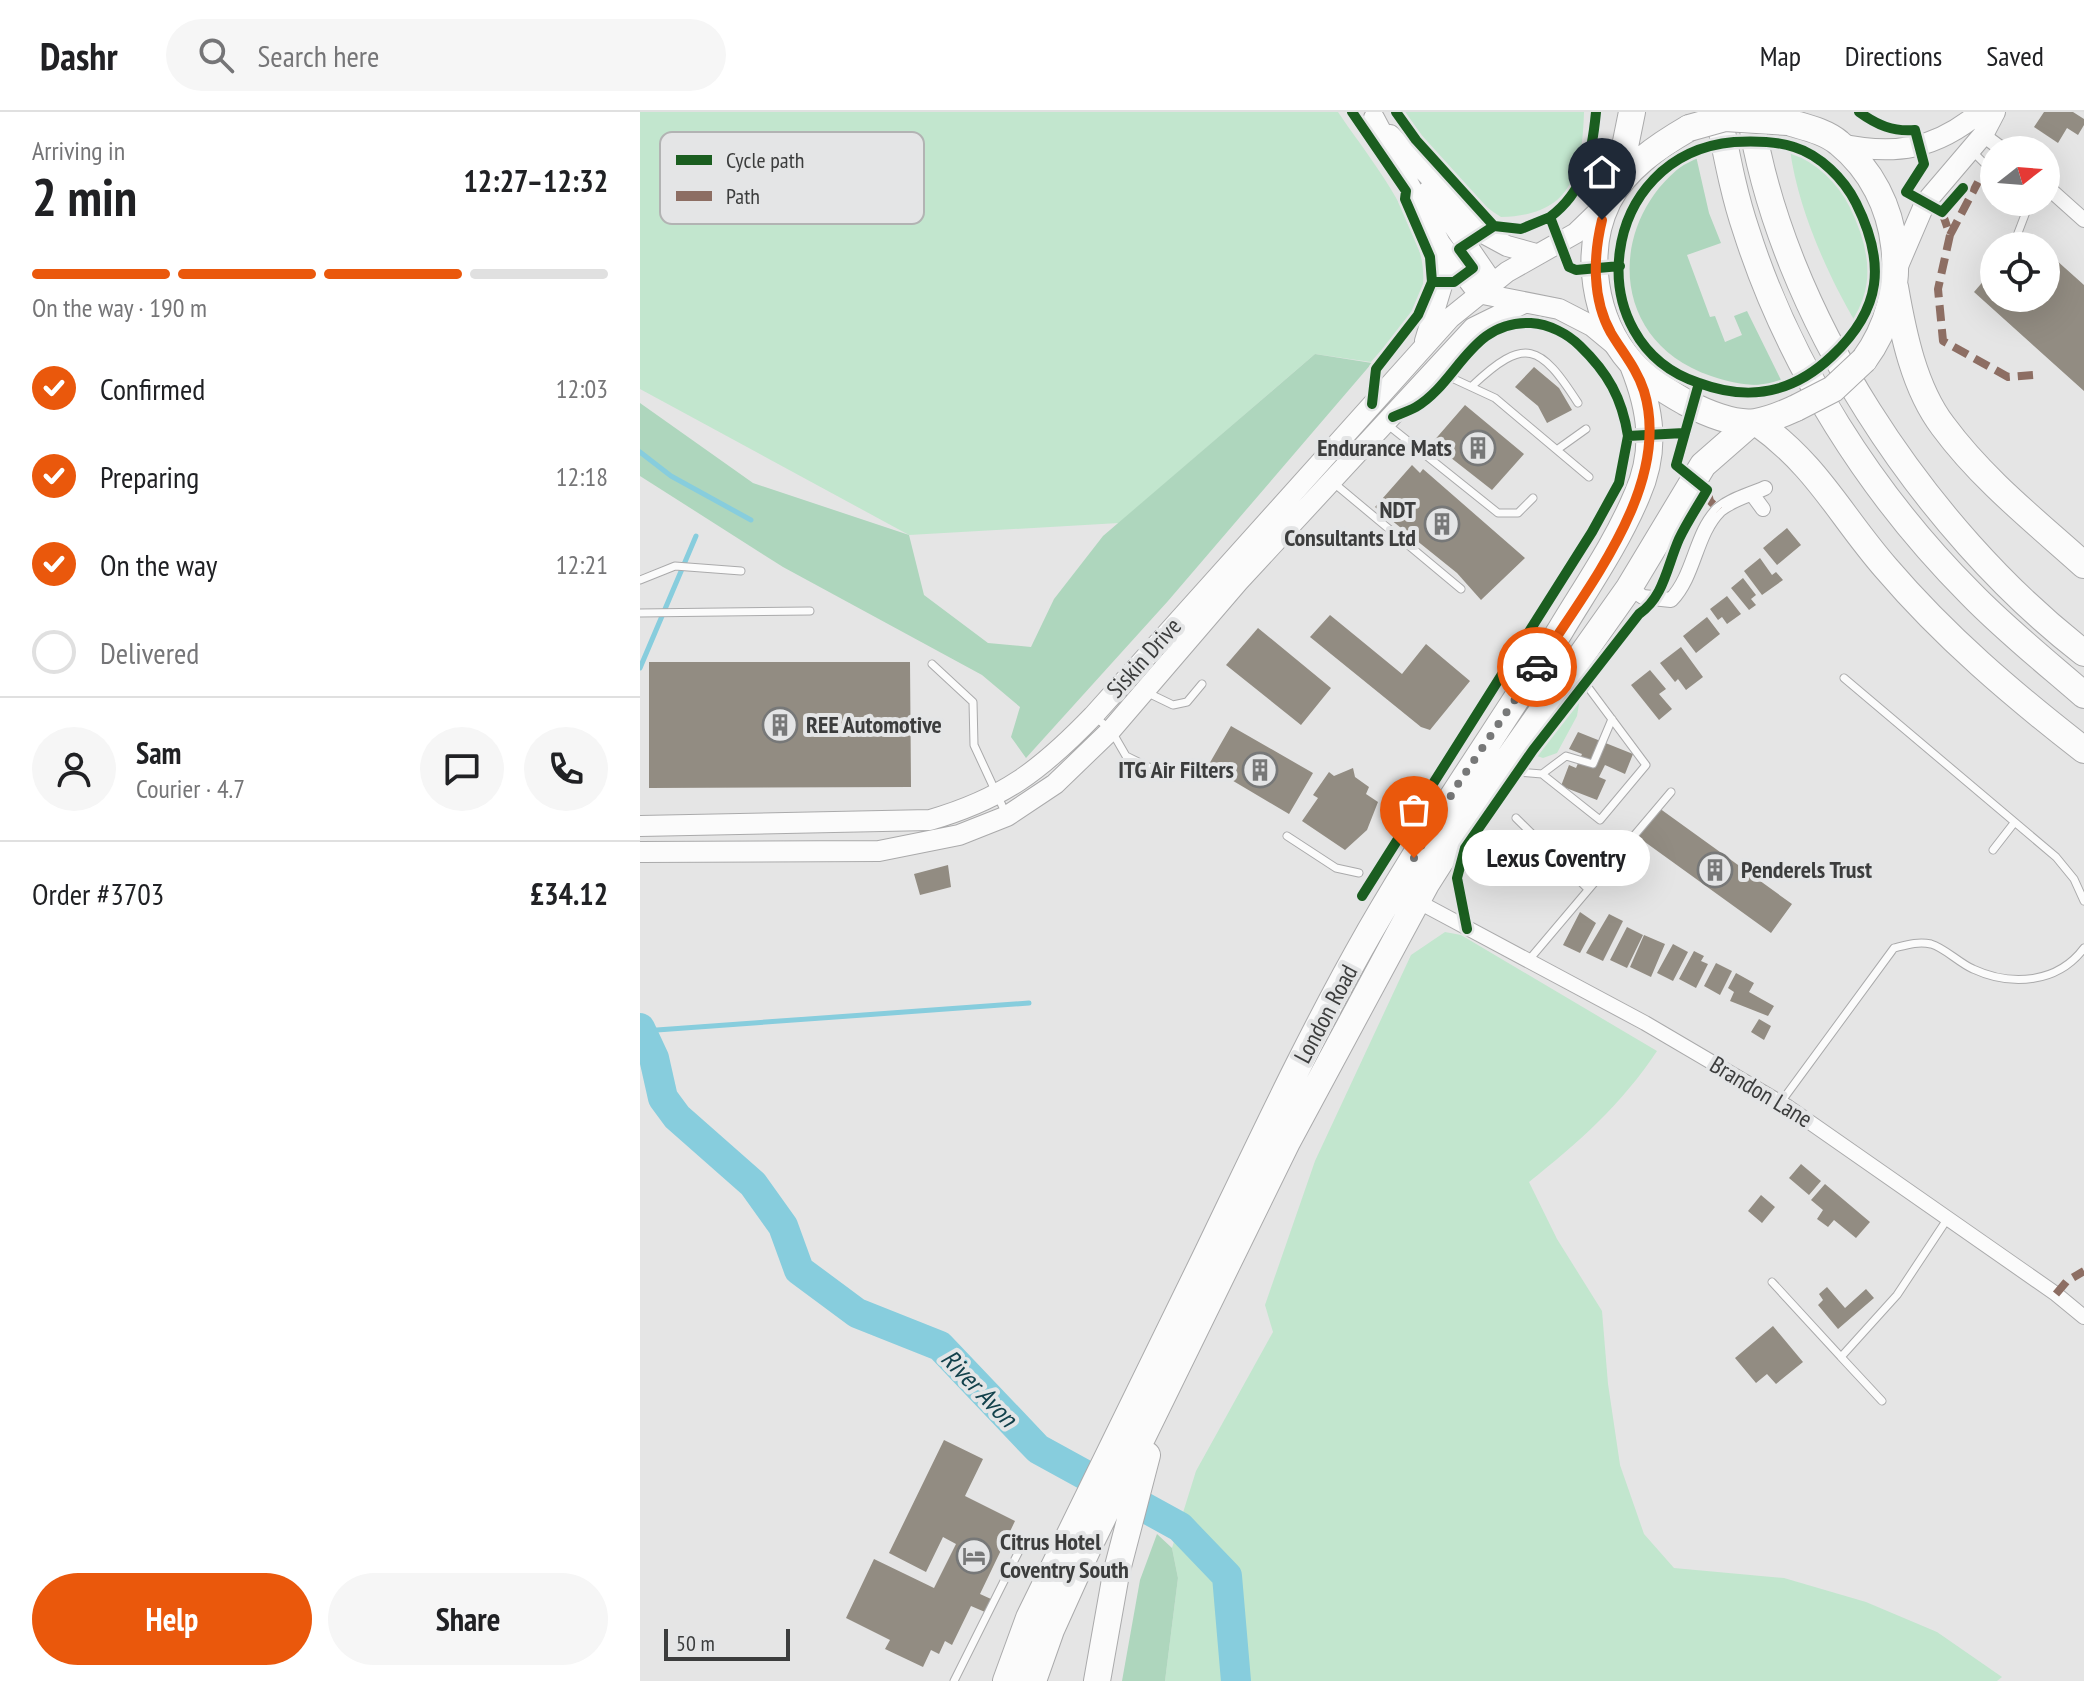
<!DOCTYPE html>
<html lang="en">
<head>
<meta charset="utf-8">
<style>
  :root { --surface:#fff; --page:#f6f6f6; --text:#202124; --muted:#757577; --line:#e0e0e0; --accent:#ea580c }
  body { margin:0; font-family:"PT Sans Narrow",sans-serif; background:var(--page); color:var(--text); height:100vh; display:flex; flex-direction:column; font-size:30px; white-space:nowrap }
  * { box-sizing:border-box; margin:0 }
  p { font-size:26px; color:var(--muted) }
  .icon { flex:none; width:44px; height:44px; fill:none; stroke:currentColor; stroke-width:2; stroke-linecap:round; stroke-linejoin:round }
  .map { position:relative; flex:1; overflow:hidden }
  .details { display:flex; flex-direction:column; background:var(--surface); width:640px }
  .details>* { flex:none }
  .needle { width:52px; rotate:73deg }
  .buttons { position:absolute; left:1340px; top:24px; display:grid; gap:16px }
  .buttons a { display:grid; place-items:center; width:80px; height:80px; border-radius:50%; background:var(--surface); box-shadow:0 8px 32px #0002; font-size:40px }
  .scale { position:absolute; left:24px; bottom:20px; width:126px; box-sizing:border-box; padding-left:8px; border:4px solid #3c3d3d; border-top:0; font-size:22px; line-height:28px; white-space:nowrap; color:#3c3d3d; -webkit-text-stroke:6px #e4e5e6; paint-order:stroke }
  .pin { position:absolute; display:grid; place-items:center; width:68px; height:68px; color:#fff; margin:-82px -34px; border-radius:50% 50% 50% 0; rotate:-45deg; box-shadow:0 0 8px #0007 }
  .pin .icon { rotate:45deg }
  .courier { position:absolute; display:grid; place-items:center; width:80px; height:80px; margin:-40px; border:6px solid #ea580c; border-radius:50%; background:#fff; color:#222; box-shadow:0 2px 10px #0007 }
  .bubble { position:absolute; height:56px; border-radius:28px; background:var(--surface); box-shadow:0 8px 32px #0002; font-size:26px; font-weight:700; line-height:56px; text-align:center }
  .overview em { font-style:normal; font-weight:700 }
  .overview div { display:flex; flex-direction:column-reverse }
  .overview { display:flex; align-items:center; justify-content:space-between; height:136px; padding:0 32px }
  h1 { font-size:52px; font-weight:700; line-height:60px }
  .bar { display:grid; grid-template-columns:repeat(4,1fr); gap:12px 8px; align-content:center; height:96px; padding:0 32px }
  .bar i { height:10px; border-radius:6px; background:var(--line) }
  .bar .active { background:var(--accent) }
  .bar p { grid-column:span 4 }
  .line { display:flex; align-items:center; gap:20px; padding:0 32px; border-top:2px solid var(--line) }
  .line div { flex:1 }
  .round { display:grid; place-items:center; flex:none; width:84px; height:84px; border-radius:42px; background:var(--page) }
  ol { padding:0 32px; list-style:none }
  li { display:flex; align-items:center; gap:24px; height:88px }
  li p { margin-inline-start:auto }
  li .icon { padding:8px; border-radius:50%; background:var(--accent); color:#fff; stroke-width:4 }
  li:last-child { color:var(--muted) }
  li i { width:44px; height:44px; border:4px solid var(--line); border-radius:50% }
  .button { display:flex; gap:16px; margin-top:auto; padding:16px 32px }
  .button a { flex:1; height:92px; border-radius:48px; background:var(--accent); color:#fff; font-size:32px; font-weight:700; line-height:92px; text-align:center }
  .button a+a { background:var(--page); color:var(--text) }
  header { display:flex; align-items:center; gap:48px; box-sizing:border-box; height:112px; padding:0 40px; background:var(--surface); border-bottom:2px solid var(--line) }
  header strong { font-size:38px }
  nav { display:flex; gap:44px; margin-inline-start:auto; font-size:28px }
  .search { width:560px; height:72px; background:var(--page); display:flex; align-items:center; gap:20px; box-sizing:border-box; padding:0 28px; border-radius:44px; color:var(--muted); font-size:30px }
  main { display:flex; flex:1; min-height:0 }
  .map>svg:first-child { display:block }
</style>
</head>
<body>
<header>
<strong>Dashr</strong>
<div class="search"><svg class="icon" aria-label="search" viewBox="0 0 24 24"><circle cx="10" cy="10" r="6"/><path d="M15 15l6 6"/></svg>Search here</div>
<nav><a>Map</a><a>Directions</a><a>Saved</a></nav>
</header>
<main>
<section class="details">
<div class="overview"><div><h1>2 min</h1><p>Arriving in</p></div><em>12:27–12:32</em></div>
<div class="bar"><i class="active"></i><i class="active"></i><i class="active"></i><i></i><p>On the way · 190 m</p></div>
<ol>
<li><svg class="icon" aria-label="check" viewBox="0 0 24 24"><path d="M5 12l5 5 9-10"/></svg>Confirmed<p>12:03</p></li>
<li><svg class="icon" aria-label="check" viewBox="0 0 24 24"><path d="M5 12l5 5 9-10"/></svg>Preparing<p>12:18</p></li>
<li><svg class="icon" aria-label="check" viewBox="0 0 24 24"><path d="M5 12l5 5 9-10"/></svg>On the way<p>12:21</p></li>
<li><i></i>Delivered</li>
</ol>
<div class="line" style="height:144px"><a class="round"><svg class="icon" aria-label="person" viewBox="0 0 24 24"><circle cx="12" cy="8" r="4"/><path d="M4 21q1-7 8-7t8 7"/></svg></a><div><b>Sam</b><p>Courier · 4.7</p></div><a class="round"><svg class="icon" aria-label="chat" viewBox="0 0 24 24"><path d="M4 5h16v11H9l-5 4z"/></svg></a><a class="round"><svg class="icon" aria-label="phone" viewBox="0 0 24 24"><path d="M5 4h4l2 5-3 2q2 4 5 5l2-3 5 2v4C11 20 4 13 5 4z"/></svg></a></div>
<div class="line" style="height:104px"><div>Order #3703</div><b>£34.12</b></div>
<div class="button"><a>Help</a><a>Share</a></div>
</section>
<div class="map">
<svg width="1444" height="1569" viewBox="0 0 1444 1569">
  <rect width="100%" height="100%" fill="#e5e5e5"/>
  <!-- green -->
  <path fill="#c2e6ce" d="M0 0H698C729 47 804 133 778 193 769 213 745 233 731 250L675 242 479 411 269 423 0 277Z
    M765 0H944C942 62 932 103 861 105 822 81 791 37 765 0Z
    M1150 38C1217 65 1250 147 1216 211 1186 160 1158 96 1150 38Z
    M940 586 937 604 917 641 903 646 897 644Z
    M805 820 821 823 1017 939C982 992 938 1031 889 1070L917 1127 962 1199 968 1272 980 1353 1004 1422 1034 1456 1144 1466 1226 1490 1297 1520 1362 1565 1357 1569H525L538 1466 532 1436 556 1359 633 1220 625 1193 675 1049 771 843Z"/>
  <!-- forest -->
  <path fill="#aed6bd" d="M1056 44 1069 101 1081 131 1047 143 1070 205 1075 204 1085 230 1102 223 1094 204 1107 199 1142 270C1115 276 1096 272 1071 264 963 228 967 98 1056 44Z
    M675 242 732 251 528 489 386 646 371 625 380 595 342 563 143 455 0 364V291L113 371 269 423 284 483 348 531 391 535 414 487 463 424Z
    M517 1422 532 1436 538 1466 525 1569H482L500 1468Z"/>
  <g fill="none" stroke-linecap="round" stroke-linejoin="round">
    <!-- stream -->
    <path stroke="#87cddd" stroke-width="5" d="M0 340 31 364 111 408
      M0 556 56 424
      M3 919 389 891"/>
    <!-- river -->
    <path stroke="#87cddd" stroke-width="30" d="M0 916 14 946 23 986 37 1005 113 1072 143 1114 159 1158 217 1201 300 1234 398 1337 540 1415 587 1464 596 1569"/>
  </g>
  <!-- building -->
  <path fill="#928c82" d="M1404 0H1433L1444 7V13L1438 23 1427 16 1418 31 1394 15Z
    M1406 139 1444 173V279L1334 180 1352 159 1354 186H1406Z
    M894 255 919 276 932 298 907 311 898 294 875 275Z
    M825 293 884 342 852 378 792 331Z
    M772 353 780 361 783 357 885 446 841 488 817 461 735 395Z
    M1147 416 1161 433 1137 453 1123 436Z
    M1120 446 1132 463 1136 460 1143 468 1122 483 1104 459Z
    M1103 466 1116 483 1111 487 1116 493 1109 498 1091 476Z
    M1087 484 1101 502 1087 512 1082 505 1078 508 1070 497Z
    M690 503 762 562 786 532 830 569 790 618 781 615 670 525Z
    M1067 505 1080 522 1056 541 1043 524Z
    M618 516 691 576 661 613 586 553Z
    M1041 535 1063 565 1046 578 1038 567 1035 570 1020 551Z
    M9 550H270L271 675 9 676Z
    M1010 558 1026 577 1019 582 1032 597 1019 608 991 573Z
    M591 614 673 661 649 702 568 654Z
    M938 620 993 642 985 662 965 653 959 665 966 668 957 688 921 674 929 653 936 656 942 642 929 637Z
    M713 656 715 665 729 675 726 682 738 690 727 718 705 738 662 709 678 686 673 683 689 660 694 664Z
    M1019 696 1152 792 1131 821 998 725Z
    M308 753 311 775 280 783 274 762Z
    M940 800 956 811 940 841 923 833Z
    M969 802 983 809 963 849 946 841Z
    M987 815 1003 823 987 856 970 848Z
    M1004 823 1025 832 1011 865 990 855Z
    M1033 832 1048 840 1033 869 1017 861Z
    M1054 839 1064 844 1061 849 1068 852 1056 876 1039 867Z
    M1076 851 1092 859 1080 883 1064 874Z
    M1096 861 1114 871 1109 880 1134 894 1128 904 1090 889 1094 880 1088 876Z
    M1119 907 1131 914 1124 928 1111 920Z
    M1161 1052 1181 1069 1169 1083 1149 1066Z
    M1185 1072 1230 1110 1216 1126 1194 1108 1188 1115 1177 1107 1183 1098 1171 1088Z
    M1121 1083 1135 1095 1122 1111 1108 1099Z
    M1187 1175 1205 1196 1226 1177 1234 1186 1198 1217 1178 1193 1183 1188 1179 1182Z
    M1133 1214 1163 1250 1136 1272 1127 1262 1116 1271 1095 1246Z
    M304 1328 343 1347 325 1384 375 1409 340 1482 351 1487 345 1500 331 1494 312 1533 305 1529 299 1542 291 1538 283 1555 245 1537 250 1528 206 1506 234 1447 294 1476 316 1432 303 1425 286 1460 249 1441Z"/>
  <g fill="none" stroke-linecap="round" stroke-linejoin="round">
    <!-- lane casing -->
    <g stroke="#aaaaab" stroke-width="9">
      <path id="lane" d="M1333 40 1354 61
        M1373 134 1386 100 1379 90
        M800 254 814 267 855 286 949 365
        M832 274C885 224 900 232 938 291
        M748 313 858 401H878L893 386
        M918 337 946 317
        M695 372 821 477
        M0 468 35 454 101 459
        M0 501 170 499
        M292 552 333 590 334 633 366 702
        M1204 566 1416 745 1434 767 1444 789
        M506 580 533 593 547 590 562 572
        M455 605 471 618 486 644 527 664
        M866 659 902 662 960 708 1006 653 936 559
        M902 662 926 644 953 652 972 607
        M876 706 948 777
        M647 724 696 756 719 761
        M1353 738 1374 711
        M888 849 1031 680
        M1141 990 1254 836C1266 833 1278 829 1291 832 1305 836 1319 851 1333 857 1372 875 1418 871 1444 836
        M1132 1170 1201 1245 1257 1183 1308 1106
        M1201 1245 1242 1289
        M314 1569 385 1427"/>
    </g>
    <!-- street casing -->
    <g stroke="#aaaaab" stroke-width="16">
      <path id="street" d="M1343 23 1363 38
        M1406 74 1444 108
        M1112 382 1123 397
        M989 476 1003 485 1031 488C1055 463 1055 422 1079 398 1092 387 1110 383 1125 376
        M777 789 1005 911 1148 995 1416 1182 1444 1205"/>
    </g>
    <!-- secondary casing -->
    <g stroke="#aaaaab" stroke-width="22">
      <path id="secondary" d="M734 6 800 131 838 181 919 197 952 214 975 233
        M750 23 843 121 867 134 896 142
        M1200 32C1255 44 1296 37 1340 0
        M789 78 852 170 851 182
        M1258 154 1285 91 1343 23 1355 0
        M785 229 803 170 801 136
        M0 714 290 708C363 687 401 658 453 604L810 206 867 160 936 121 965 93
        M0 740 239 739 319 723 367 704 415 672 471 618 598 470 833 216 884 191"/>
    </g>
    <!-- highway casing -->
    <g stroke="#aaaaab" stroke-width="28">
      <path id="highway" d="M1078 0C1086 39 1093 80 1106 118 1149 253 1231 382 1331 482 1366 518 1406 550 1444 583
        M1110 0C1140 201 1285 418 1444 541
        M1148 10C1164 15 1185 19 1199 31 1264 84 1273 182 1224 248
        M1049 16C1018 34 985 56 968 89 943 140 954 208 991 250 1006 267 1026 279 1045 290 1064 300 1094 313 1115 310 1129 308 1143 302 1156 296
        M977 74 992 0
        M1255 175C1263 221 1274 276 1303 314 1342 367 1395 409 1444 453
        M1116 310C1178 354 1199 402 1246 456 1305 525 1372 582 1444 638
        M366 1569 389 1506C447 1385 508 1264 567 1142 619 1034 670 924 730 819 789 716 857 619 920 519 947 474 977 431 997 383 1017 338 1011 298 993 253
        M393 1569 411 1518 448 1436 647 1030 786 772 842 684 989 476 1063 353 1111 311
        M457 1569 476 1462 507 1343"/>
    </g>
    <!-- lane -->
    <use href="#lane" stroke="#fbfbfb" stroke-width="7"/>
    <!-- street -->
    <use href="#street" stroke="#fbfbfb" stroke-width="14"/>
    <!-- secondary -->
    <use href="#secondary" stroke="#fbfbfb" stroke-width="20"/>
    <!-- highway -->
    <use href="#highway" stroke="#fbfbfb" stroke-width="26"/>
    <!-- highway-bridge casing -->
    <g stroke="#aaaaab" stroke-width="28" stroke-linecap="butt">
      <path id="highway-bridge" d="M1049 16 1085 6 1148 10
        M1156 296 1193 277 1224 248"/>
    </g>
    <!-- highway-bridge -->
    <use href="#highway-bridge" stroke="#fbfbfb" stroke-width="26"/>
    <!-- quiet -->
    <path stroke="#8d6e63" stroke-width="8" stroke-dasharray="16 8" stroke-linecap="butt" d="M1302 100 1310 123 1298 177 1303 229 1368 265 1393 263
      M1310 123 1338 70
      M1067 378 1070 389 1079 398
      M1416 1182 1427 1169 1444 1159"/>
    <!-- cycleway casing -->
    <g stroke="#e4e5e6" stroke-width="15">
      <path id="cycleway" d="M712 0 766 79 765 87 790 145 792 170 778 203 736 257 732 292
        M756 0 776 28 854 114 881 117 910 105
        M956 0C952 42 945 79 910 105L929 155 936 158 980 154
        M1219 0C1237 13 1253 20 1275 18L1284 52 1266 80 1302 100 1323 76
        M792 170H814L833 156 819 137 854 114
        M753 305C760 302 769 299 776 295 818 270 831 208 891 211 909 212 928 222 940 234 968 261 982 286 988 324L1044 321
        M722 784 952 420 979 371 988 324
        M827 817 817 766 825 736 893 638 999 502C1024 485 1027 454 1039 427 1047 410 1058 394 1067 378L1036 353 1059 271C937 231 958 42 1094 30 1113 29 1136 29 1154 35 1180 43 1204 67 1216 91 1246 151 1242 197 1192 244 1153 281 1110 290 1059 271"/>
    </g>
    <!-- cycleway -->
    <use href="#cycleway" stroke="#1b5e20" stroke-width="10"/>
  </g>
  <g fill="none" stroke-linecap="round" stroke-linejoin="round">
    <!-- done -->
    <path stroke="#777878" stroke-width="8" stroke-dasharray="0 14.4" d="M774 746 818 672 897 555"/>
    <!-- route -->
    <path stroke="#ea580c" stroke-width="10" d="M897 555C945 478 1033 374 1004 279 997 257 983 241 971 221 952 187 953 145 962 108"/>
  </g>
  <!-- icons -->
  <defs>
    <g id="building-ring" transform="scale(1.8)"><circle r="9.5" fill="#e4e5e6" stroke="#777878" stroke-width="1.5"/><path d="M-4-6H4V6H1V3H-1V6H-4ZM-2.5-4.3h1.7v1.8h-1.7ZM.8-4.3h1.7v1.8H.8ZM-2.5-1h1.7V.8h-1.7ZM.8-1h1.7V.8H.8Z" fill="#777878"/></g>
    <g id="hotel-ring" transform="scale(1.8)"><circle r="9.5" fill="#e4e5e6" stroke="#777878" stroke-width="1.5"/><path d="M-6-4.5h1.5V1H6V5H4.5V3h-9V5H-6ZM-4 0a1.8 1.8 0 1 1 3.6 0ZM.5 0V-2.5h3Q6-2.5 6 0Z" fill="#777878"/></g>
  </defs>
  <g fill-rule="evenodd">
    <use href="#building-ring" x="838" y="336"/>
    <use href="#building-ring" x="802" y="412"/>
    <use href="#building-ring" x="140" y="613"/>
    <use href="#building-ring" x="620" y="658"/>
    <use href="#building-ring" x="1075" y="758"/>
    <use href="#hotel-ring" x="334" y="1444"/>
  </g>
  <g text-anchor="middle" stroke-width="8" stroke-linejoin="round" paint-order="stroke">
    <!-- poi labels -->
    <g font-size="24" font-weight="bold" fill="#3c3d3d" stroke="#e4e5e6" text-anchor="end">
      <text x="812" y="344">Endurance Mats</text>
      <text x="776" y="406">NDT<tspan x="776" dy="28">Consultants Ltd</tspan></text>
      <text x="166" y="621" text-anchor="start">REE Automotive</text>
      <text x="594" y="666">ITG Air Filters</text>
      <text x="1101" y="766" text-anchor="start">Penderels Trust</text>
      <text x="360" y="1438" text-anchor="start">Citrus Hotel<tspan x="360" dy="28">Coventry South</tspan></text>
    </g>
    <!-- street labels -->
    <g font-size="24" fill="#3c3d3d" stroke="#e4e5e6">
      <text transform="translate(504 546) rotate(-48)" y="8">Siskin Drive</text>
      <text transform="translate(686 902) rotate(-62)" y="8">London Road</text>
      <text transform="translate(1121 980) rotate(31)" y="8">Brandon Lane</text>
    </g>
    <!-- water labels -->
    <g font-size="26" font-style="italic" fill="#13414b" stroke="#e4e5e6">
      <text transform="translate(339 1276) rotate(46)" y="9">River Avon</text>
    </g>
  </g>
  <!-- legend -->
  <rect x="20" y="20" width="264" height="92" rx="12" fill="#e4e5e6" stroke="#b2b3b3" stroke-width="2"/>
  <rect x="36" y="43" width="36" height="10" fill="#1b5e20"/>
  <rect x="36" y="79" width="36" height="10" fill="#8d6e63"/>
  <g font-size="22" fill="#3c3d3d">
    <text x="86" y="56">Cycle path</text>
    <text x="86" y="92">Path</text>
  </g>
</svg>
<div class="buttons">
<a><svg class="needle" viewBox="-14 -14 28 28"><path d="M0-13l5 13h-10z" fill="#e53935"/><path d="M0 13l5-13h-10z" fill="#757577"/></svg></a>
<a><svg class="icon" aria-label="locate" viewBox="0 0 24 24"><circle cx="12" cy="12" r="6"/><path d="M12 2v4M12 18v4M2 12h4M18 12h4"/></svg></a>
</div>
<div class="scale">50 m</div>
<div class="pin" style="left:774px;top:746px;background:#ea580c"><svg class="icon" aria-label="bag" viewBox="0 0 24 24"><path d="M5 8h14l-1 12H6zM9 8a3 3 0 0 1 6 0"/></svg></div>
<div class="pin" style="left:962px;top:108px;background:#1f2937"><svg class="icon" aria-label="home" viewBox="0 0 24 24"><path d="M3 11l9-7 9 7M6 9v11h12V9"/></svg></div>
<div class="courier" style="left:897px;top:555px"><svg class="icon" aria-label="car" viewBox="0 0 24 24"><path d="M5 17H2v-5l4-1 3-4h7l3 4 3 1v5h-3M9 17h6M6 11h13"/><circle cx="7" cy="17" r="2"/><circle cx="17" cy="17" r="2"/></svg></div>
<div class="bubble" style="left:822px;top:718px;width:188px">Lexus Coventry</div>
</div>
</main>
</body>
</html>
